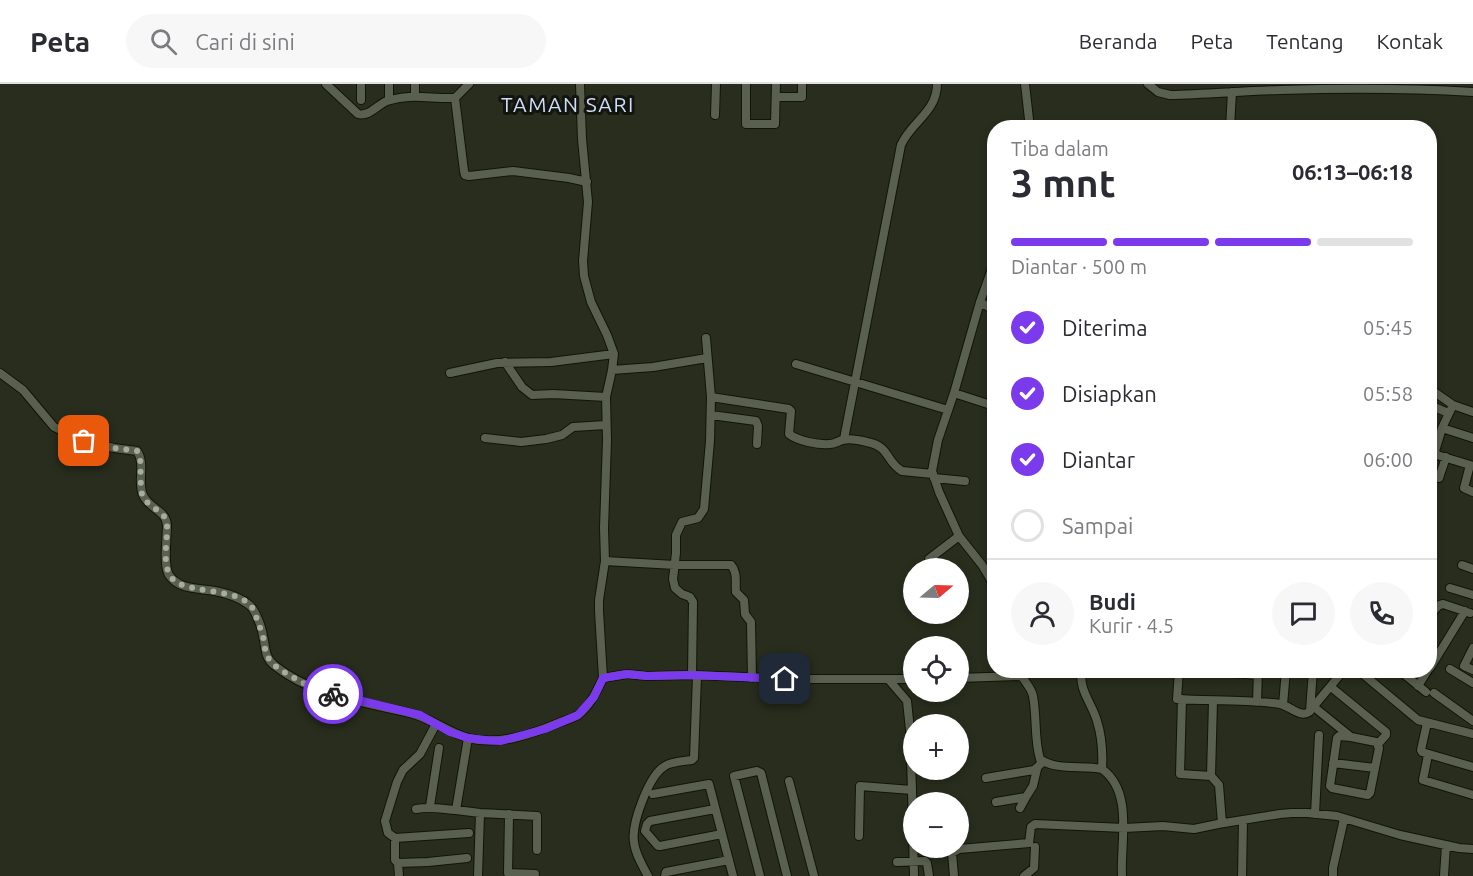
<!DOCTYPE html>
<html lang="id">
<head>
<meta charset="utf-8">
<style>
  :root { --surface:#fff; --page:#f7f7f7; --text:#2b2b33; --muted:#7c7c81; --line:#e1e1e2; --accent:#7c3aed }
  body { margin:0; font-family:Ubuntu,sans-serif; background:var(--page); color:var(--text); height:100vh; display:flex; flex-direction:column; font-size:22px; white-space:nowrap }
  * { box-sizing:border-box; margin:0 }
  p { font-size:20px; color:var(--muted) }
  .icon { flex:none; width:33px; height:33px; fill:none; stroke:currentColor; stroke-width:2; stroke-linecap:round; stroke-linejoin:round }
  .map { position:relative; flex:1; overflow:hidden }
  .sheet { position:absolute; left:987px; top:36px; width:450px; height:558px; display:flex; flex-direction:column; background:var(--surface); border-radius:24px; box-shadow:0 3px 9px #0003 }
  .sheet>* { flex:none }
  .needle { width:39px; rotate:71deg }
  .controls { position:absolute; left:903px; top:474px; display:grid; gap:12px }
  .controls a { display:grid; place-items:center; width:66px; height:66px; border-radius:50%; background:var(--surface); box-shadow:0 3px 9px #0003; font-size:30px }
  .pin { position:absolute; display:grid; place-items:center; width:51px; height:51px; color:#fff; margin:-26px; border-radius:12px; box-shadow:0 3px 9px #0006 }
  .courier { position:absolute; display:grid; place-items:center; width:60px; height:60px; margin:-30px; border:4px solid #7c3aed; border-radius:50%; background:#fff; color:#222; box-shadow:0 2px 8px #0007 }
  .headline em { font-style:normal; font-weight:600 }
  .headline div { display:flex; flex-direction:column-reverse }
  .headline { display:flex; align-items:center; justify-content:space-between; height:102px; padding:0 24px }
  h1 { font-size:39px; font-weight:600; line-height:45px }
  .bar { display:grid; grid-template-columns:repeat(4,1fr); gap:9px 6px; align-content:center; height:72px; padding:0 24px }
  .bar i { height:8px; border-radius:4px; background:var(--line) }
  .bar .on { background:var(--accent) }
  .bar p { grid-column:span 4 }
  .line { display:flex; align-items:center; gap:15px; padding:0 24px; border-top:2px solid var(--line) }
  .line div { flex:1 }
  .round { display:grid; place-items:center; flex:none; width:63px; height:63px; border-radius:32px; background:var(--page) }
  ol { padding:0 24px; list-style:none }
  li { display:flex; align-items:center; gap:18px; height:66px }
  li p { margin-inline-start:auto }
  li .icon { padding:6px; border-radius:50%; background:var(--accent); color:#fff; stroke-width:4 }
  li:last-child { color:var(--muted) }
  li i { width:33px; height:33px; border:3px solid var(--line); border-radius:50% }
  header { display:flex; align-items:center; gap:36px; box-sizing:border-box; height:84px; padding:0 30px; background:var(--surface); border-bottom:2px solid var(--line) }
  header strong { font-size:28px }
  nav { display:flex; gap:33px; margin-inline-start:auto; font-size:21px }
  .search { width:420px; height:54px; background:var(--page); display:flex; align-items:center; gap:15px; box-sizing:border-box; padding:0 21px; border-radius:33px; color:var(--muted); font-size:22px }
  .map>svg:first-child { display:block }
</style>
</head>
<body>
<header>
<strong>Peta</strong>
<div class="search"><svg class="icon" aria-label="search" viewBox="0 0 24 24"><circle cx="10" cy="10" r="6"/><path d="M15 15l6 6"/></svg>Cari di sini</div>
<nav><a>Beranda</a><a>Peta</a><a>Tentang</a><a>Kontak</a></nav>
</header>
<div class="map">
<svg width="1473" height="792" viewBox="0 0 1473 792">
  <rect width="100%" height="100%" fill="#282d1d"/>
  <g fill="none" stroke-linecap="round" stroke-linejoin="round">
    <!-- minor casing -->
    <g stroke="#111507" stroke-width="10">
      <path id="minor" d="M326 0 358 30C369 33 377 21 387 17 410 9 431 15 455 14L469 0
        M361 0V16
        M389 0V16
        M580 0 582 55 588 118 583 177 584 192 591 218 607 251 614 270 612 286 606 313 607 356 604 444 605 477 599 516V527L603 594
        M746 0V40H775L776 0
        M1025 0 1030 44
        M1148 0 1158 8 1170 11C1207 10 1244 7 1280 6 1345 4 1409 4 1473 8
        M415 12V0
        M776 13H802V0
        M455 14 464 87 465 91 469 92 513 87 569 94 587 98
        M715 31 716 0
        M1230 44 1232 8
        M994 179 980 218 954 309 938 356 932 387 939 408 959 452 982 481 991 496 994 515
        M980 218 994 226
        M706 254 711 313
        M505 278 522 303 532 311 553 310 606 313
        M796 280 948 326
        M612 286 653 283 707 274
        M0 289 23 306 54 343 84 357 114 364 137 367C146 380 137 398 143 411 149 425 166 426 167 441 167 453 163 482 169 491 179 506 199 504 215 507 225 509 239 513 248 520 255 524 262 544 263 552 266 563 264 573 274 581 312 612 364 618 410 629 431 634 447 648 468 654 500 662 532 650 561 638 566 636 573 634 578 631 590 622 597 607 603 594L627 590 647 592 692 591 801 595H914
        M450 289 497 279 551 278 614 270
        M954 309 994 322
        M1430 310 1432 306 1433 307 1453 321
        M1430 321 1448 329
        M1473 328 1453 321 1442 344 1435 367 1437 371 1473 382
        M711 331 756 337 758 342 757 360
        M1442 344 1473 354
        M485 354 521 358 546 355 562 351 573 343 606 341
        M844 355 901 61C911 38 937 28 937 0
        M1470 381 1464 404 1473 408
        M934 394 965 397
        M1439 394 1446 373
        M605 477 675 481H731C738 489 735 498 736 508L744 516 745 530 751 538 752 594
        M1462 481 1473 485
        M930 484 929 475 959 452
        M1450 504 1473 511
        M1430 534C1433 528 1436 521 1443 520L1470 529
        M1473 564 1464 582 1473 586
        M1430 584 1465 527
        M1450 585 1473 599
        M1019 586C1022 596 1031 602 1033 612 1037 633 1034 655 1040 675 1056 687 1082 681 1102 685 1134 708 1120 759 1122 792
        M1082 586C1078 606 1092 619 1097 637 1102 653 1103 668 1102 685
        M1179 586 1177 615C1211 617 1246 615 1280 620 1290 622 1300 634 1309 628L1344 586
        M1191 586 1258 591
        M1358 586 1418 636 1473 650
        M1399 586 1426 608
        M692 591 693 518 690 513 682 510 675 504 673 495 676 469V451L682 438 698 434 704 425 710 357 711 313 789 325 791 327 789 350C798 357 818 361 830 360 835 360 838 357 843 356 850 354 859 356 867 358 891 363 885 377 902 387L933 390
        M958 594 1021 592
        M1418 602 1428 586
        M1331 603 1386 648V651L1378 660
        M1434 609 1473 637
        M1182 615 1180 690 1211 692
        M1213 617 1211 692 1219 701 1222 739
        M1257 618 1258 586
        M1283 621 1286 586
        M1314 623 1351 653 1376 658 1379 664 1370 709 1368 711 1332 704 1330 702 1337 654 1339 652 1351 653
        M1310 627 1313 586
        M1427 639 1421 666 1422 668 1473 683
        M436 640 420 670 403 686 397 698 385 737 388 749 395 754 469 749
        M1428 671 1423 696 1473 711
        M1333 679 1375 684
        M986 694 1034 686 1043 678
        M789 697 814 792
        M912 706 914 792
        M653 710 709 700 733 792
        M996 718 1026 713 1033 702 1037 685
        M430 722 439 664
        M1020 724 1026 713
        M416 725C430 722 442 725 456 726L468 654
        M715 725 650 737 647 740 645 747 658 762H660L722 750
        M456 726 480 729 537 732V766
        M509 730 508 789 535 790
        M1315 730 1319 651
        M859 752 860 702 912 706 910 646 907 617 889 596
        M395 754V776L398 779 428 778 467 774
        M897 778 925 777 927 779 929 792
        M398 779 399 792
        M478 792 480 729
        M648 792C642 781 635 769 634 758 631 740 649 691 665 682 670 678 685 677 692 676L694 674 697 592
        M665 792 666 788 729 776
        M760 792 734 692 757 687 761 689 787 792
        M954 792 952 769 959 765 1029 759 1031 743 1035 740 1124 744 1163 742 1194 745 1218 740 1280 730 1292 729H1307L1337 732 1400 751 1459 764 1473 765
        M1024 792 1034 784 1035 763
        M1242 792 1243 736
        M1333 792V784L1344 735
        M1444 792 1446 761"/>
    </g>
    <!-- minor -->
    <use href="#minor" stroke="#5a604f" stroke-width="8"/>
  </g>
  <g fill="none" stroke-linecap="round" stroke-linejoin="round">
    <!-- done -->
    <path stroke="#a7aca0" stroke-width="6" stroke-dasharray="0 10.8" d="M84 357 114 364 137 367 140 373C141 382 140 403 142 410 147 425 166 425 167 441 168 457 160 486 175 497 194 511 244 503 254 527L263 552 266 571 272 579 279 585 315 606 333 610"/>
    <!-- route -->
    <path stroke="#7c3aed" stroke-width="8" d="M333 610 420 631 450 648 468 654 485 656 501 657 545 645 578 631 594 613 603 594 627 590 647 592 692 591 785 595"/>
  </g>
  <g text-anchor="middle" stroke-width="6" stroke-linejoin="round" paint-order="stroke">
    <!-- quarter labels -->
    <g font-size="21" letter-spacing="1.5" fill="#ceddf8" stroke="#12140d">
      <text x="568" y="28">TAMAN SARI</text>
    </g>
  </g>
</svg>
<div class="controls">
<a><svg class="needle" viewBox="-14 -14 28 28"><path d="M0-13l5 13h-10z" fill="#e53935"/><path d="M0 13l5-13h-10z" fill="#7c7c81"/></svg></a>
<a><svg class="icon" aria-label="locate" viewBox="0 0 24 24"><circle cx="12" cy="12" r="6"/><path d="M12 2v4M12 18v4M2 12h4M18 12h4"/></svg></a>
<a>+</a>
<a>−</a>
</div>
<div class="pin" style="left:84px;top:357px;background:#ea580c"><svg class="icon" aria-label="bag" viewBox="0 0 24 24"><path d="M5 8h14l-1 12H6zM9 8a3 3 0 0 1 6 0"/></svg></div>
<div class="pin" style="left:785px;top:595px;background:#1f2937"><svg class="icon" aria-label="home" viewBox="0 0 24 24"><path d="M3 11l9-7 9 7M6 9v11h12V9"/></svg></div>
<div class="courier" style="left:333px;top:610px"><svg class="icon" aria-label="bike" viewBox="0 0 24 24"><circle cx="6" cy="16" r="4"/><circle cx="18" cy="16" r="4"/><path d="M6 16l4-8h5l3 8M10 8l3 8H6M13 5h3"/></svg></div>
<section class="sheet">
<div class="headline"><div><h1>3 mnt</h1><p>Tiba dalam</p></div><em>06:13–06:18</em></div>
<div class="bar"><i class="on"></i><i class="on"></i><i class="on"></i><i></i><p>Diantar · 500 m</p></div>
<ol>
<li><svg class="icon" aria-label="check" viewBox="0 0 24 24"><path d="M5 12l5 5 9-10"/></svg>Diterima<p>05:45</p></li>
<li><svg class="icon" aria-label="check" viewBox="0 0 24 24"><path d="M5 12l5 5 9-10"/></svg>Disiapkan<p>05:58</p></li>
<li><svg class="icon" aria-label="check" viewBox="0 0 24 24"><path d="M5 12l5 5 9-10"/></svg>Diantar<p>06:00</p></li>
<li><i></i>Sampai</li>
</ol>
<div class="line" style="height:108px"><a class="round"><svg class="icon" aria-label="person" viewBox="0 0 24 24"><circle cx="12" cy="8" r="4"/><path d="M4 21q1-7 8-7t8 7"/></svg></a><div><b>Budi</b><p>Kurir · 4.5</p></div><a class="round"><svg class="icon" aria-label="chat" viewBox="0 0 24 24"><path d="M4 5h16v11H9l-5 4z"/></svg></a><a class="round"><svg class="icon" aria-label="phone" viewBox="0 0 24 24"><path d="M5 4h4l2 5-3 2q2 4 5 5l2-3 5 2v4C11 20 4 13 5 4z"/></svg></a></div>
</section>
</div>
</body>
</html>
